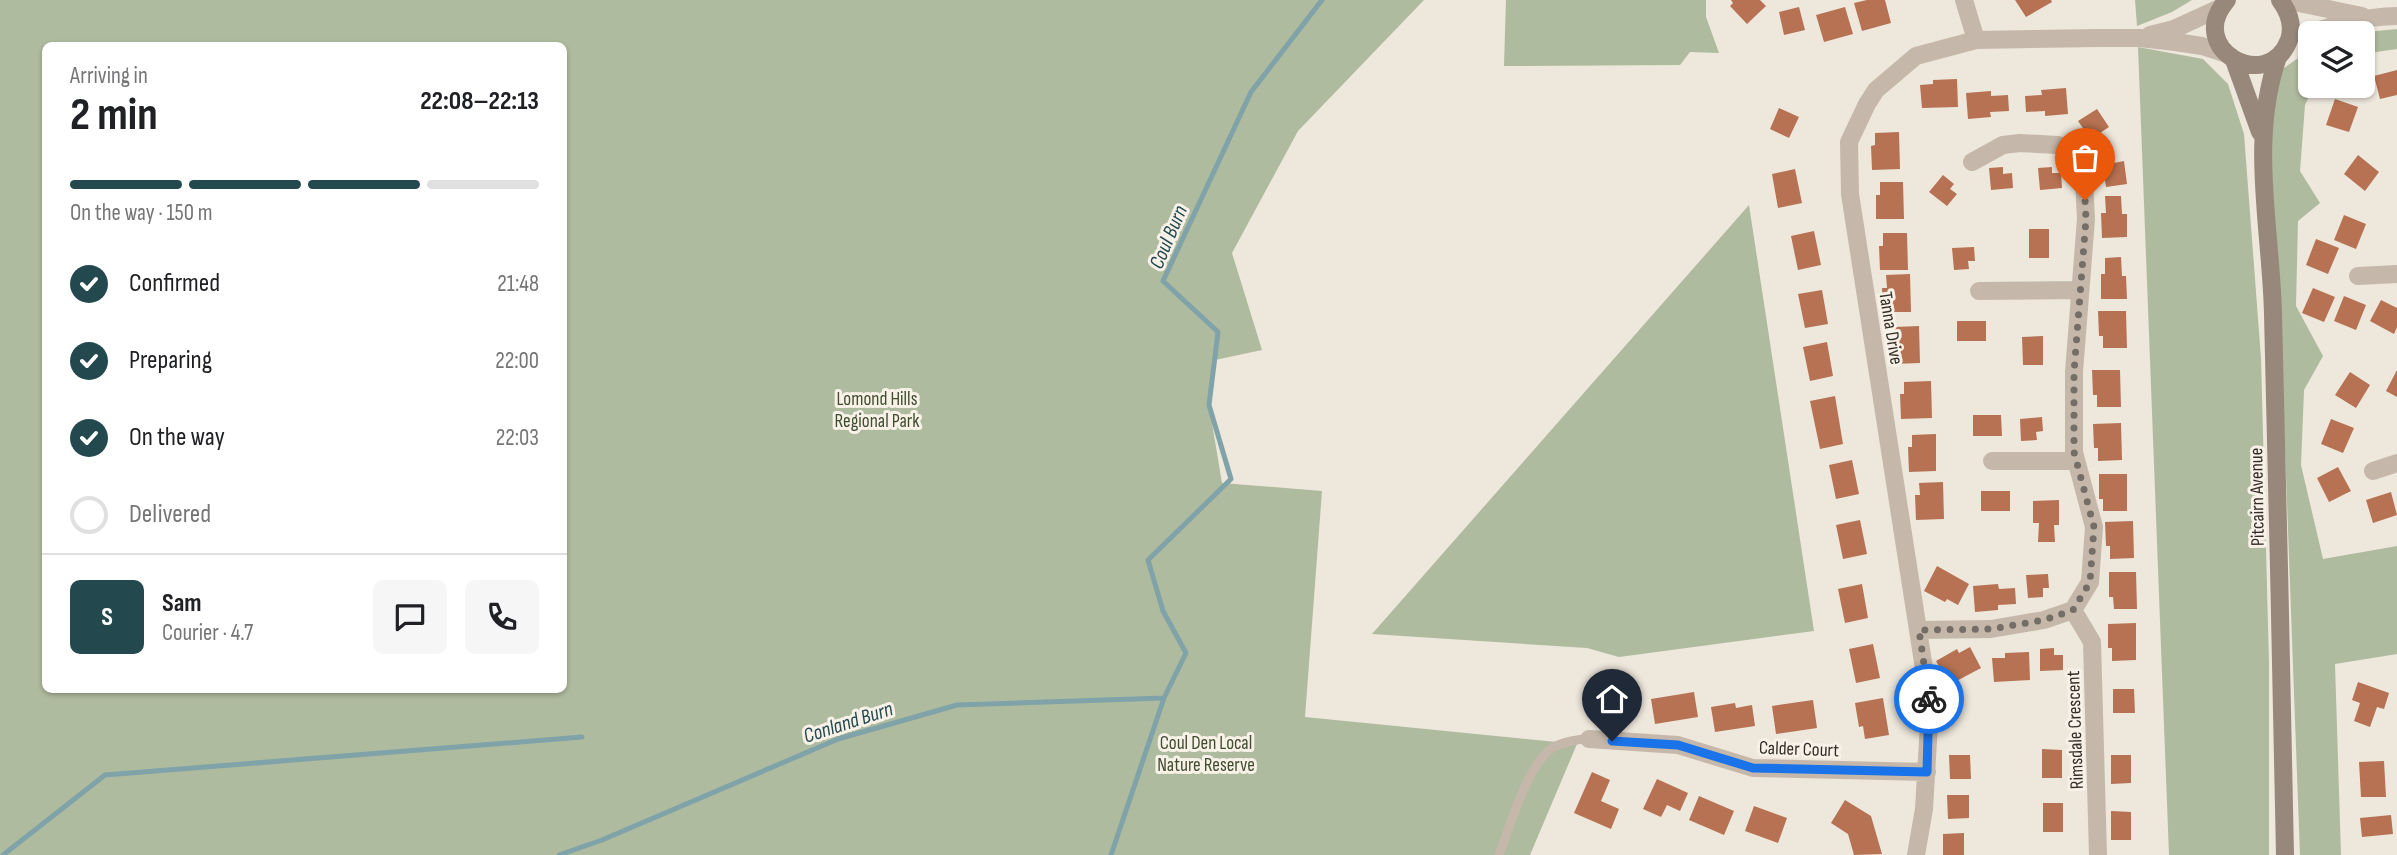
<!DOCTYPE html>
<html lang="en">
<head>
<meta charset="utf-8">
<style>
  :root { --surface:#fff; --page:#f6f6f6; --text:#202124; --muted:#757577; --line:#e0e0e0; --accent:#23494f }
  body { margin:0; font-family:"Sofia Sans Condensed",sans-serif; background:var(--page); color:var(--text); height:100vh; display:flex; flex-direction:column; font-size:26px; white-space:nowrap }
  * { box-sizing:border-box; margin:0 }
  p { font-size:23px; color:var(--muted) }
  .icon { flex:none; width:38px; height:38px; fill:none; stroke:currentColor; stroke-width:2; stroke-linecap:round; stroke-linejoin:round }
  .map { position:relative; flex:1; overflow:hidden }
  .side { position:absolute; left:42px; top:42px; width:525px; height:651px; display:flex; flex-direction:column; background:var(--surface); border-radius:10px; box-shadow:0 2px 5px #0004 }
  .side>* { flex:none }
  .tools { position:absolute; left:2298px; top:21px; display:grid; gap:14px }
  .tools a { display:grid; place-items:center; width:77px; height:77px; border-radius:10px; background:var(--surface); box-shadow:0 2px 5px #0004; font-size:35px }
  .pin { position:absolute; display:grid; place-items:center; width:60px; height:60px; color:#fff; margin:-72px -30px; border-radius:50% 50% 50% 0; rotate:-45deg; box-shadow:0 0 7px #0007 }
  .pin .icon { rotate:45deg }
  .courier { position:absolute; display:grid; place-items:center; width:70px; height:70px; margin:-35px; border:5px solid #1a73e8; border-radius:50%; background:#fff; color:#222; box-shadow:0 2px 9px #0007 }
  .overview em { font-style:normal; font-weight:700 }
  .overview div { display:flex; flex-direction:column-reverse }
  .overview { display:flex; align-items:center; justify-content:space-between; height:119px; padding:0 28px }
  h1 { font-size:46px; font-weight:700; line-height:52px }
  .bar { display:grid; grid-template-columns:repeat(4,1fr); gap:10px 7px; align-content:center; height:84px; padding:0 28px }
  .bar i { height:9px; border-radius:5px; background:var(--line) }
  .bar .current { background:var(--accent) }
  .bar p { grid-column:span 4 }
  .line { display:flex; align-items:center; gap:18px; padding:0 28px; border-top:2px solid var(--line) }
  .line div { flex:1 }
  .round { display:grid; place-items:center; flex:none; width:74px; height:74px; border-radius:10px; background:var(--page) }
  ol { padding:0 28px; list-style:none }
  li { display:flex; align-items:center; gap:21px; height:77px }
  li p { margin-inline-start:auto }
  li .icon { padding:7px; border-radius:50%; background:var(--accent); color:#fff; stroke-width:4 }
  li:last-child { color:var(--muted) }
  li i { width:38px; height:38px; border:4px solid var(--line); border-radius:50% }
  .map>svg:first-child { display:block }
</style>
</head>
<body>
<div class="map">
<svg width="2397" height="855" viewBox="0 0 2397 855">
  <rect width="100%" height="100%" fill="#eee7dc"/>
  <!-- green -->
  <path fill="#afbb9e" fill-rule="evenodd" d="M0 0H1424L1298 131 1232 253 1262 350 1215 360 1209 405 1222 483 1322 491 1305 717 1577 744 1530 855H0ZM46 46H564V690H46Z
    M1506 0H1706V17L1719 53 1690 52 1680 65 1504 66Z
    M2135 0H2192L2172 12 2137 26Z
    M2397 29V49L2363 54 2362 33H2355Z
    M2138 47 2203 59 2228 84 2244 134 2261 358 2269 663V855H2169Z
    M2310 50V86H2314L2305 105 2300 171 2320 203 2298 221 2296 306 2323 356 2304 390 2301 465 2323 559 2397 546V654L2335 664 2341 855H2300L2281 341 2270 136 2278 72Z
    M1749 205 1814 631 1619 657 1587 648 1372 634Z"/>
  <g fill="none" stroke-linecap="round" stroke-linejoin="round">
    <!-- stream -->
    <path stroke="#7fa3a8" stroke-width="5" d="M3 855 105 775 582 737
      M559 855 602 840 838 739 957 705 1164 698
      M1111 855 1164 698 1186 653 1163 611 1148 560 1231 479 1209 405 1218 332 1163 281 1251 92 1322 0"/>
  </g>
  <!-- building -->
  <path fill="#b67252" d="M1731 0H1760L1766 6 1747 24 1730 6 1733 3Z
    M1867 0H1885L1891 23 1862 31 1854 3Z
    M2015 0H2051L2052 2 2026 17Z
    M1799 7 1805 30 1784 35 1779 12Z
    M1845 7 1853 34 1824 42 1816 15Z
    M2397 70V95L2380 99 2374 76Z
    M1957 79 1958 107 1922 108 1920 85 1933 84V80Z
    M2066 88 2068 114 2045 116V111L2026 112 2025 96 2042 95 2041 90Z
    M1991 91V96L2008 95 2009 111 1990 112 1991 117 1968 119 1966 93Z
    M2335 99 2358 107 2349 132 2326 125Z
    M1779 108 1799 117 1789 138 1770 129Z
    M2097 109 2109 127 2097 135 2094 129 2087 134 2078 121Z
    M1899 132 1900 169 1872 170 1871 146 1875 145V133Z
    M2358 155 2379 172 2365 191 2344 174Z
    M2124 161 2127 184 2106 187 2104 173 2110 172 2109 164Z
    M2003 167V174L2012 173 2013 188 1991 190 1989 168Z
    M2052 167V173H2061L2062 188 2040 190 2038 168Z
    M1795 169 1802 203 1778 208 1772 174Z
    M1943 175 1954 184 1950 189 1957 194 1947 206 1929 192Z
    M1880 182H1903L1904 219H1876V195H1880Z
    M2105 196H2121L2122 214H2127V237L2102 238 2101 213H2106Z
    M2344 215 2366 224 2356 249 2334 240Z
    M2029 229H2049V258H2029Z
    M1814 231 1821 265 1798 270 1791 236Z
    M1883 233H1907L1908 270H1880L1879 246H1883Z
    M2316 239 2339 248 2328 274 2306 265Z
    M1974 247 1975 261H1968L1969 269 1954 270 1952 248Z
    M2121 257 2122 276H2126L2127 299H2101V274H2105V258Z
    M1910 274 1911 312H1883L1882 288H1887L1886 275Z
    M2313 288 2335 297 2324 322 2302 313Z
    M1822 290 1828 324 1805 328 1798 294Z
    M2344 296 2366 305 2356 330 2334 321Z
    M2381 300 2397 308V327L2394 334 2370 321Z
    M2098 311H2126L2127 348H2103V336H2099Z
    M1957 321H1986V341H1957Z
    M1919 326 1920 363 1892 364V339H1895V327Z
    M2043 336V365H2023L2022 337Z
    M1827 342 1833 376 1810 381 1803 347Z
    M2092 370H2120L2121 407H2097V395H2093Z
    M2397 370V397L2386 391Z
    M2350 372 2370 385 2356 408 2335 395Z
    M1931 381 1932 418 1901 419 1900 394H1904V382Z
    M1835 396 1843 444 1820 449 1810 401Z
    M1973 415H2001L2002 436H1973Z
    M2042 417 2043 431 2036 432 2037 440 2021 441 2020 419Z
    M2331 419 2354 428 2343 453 2321 444Z
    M2121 423 2122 460 2098 461V448H2094L2093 424Z
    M1936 434V471L1909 472 1908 447H1912V435Z
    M1852 460 1859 494 1836 499 1829 465Z
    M2338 467 2351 491 2329 502 2317 478Z
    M2099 474H2127V511H2103V499H2099Z
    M1943 482 1944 519 1916 520 1915 495H1920L1919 483Z
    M1981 491H2010V511H1981Z
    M2391 492 2397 515 2373 523 2366 500Z
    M2059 500V525H2054L2055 542H2038L2039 523H2033V501Z
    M1860 520 1867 554 1843 559 1836 525Z
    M2133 521 2134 558 2110 559V546H2106L2105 522Z
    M1937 566 1969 584 1958 605 1947 599 1945 602 1924 591Z
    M2109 572H2136L2137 609H2114L2113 597H2109Z
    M2048 574 2049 588H2043V597L2028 598 2026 575Z
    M1862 584 1868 618 1845 623 1838 589Z
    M1998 584 1999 589 2015 588 2016 604 1998 605V610L1975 612 1973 586Z
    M2136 623V660L2112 661V648H2108V624Z
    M1873 644 1880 678 1856 683 1849 649Z
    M1970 647 1981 668 1949 685 1936 661 1957 649 1959 653Z
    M2054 648V655H2063V670L2040 671V649Z
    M2029 652 2030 680 1994 682 1992 658H2005V653Z
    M2358 682 2389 693 2384 709 2377 707 2370 727 2354 721 2360 703 2352 700Z
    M2113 689H2134L2135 713H2113Z
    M1694 692 1698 717 1655 724 1651 699Z
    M1883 698 1889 735 1865 739 1863 726 1859 727 1855 703Z
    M1813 700 1817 728 1776 734 1772 706Z
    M1735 703 1736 708 1752 705 1755 726 1715 732 1711 707Z
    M2042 749 2062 750V778H2042Z
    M1949 755H1970L1971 779H1950Z
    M2111 755H2131V783L2111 784Z
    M2384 761 2386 797H2361L2359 762Z
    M1592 772 1610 780 1601 801 1619 809 1611 829 1574 813Z
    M1657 779 1688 793 1680 811 1667 805 1661 817 1643 809Z
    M1947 795H1969V818L1948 819Z
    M1699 796 1734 811 1724 835 1689 820Z
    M1845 800 1871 816 1882 854 1854 855 1848 834 1831 823Z
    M2043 803H2063V832H2043Z
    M1754 806 1787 818 1778 843 1745 831Z
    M2111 811 2131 812V840H2111Z
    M2391 815 2393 834 2362 837 2360 818Z
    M1964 833V855H1943V834Z"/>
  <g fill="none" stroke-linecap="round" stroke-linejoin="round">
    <!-- lane -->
    <path stroke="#c5b8aa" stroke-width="9" d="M1499 855C1510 826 1527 766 1552 748 1562 742 1578 739 1589 739"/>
    <!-- street -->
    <path stroke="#c5b8aa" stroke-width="18" d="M1964 0 1976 40
      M2284 0 2362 16
      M2312 33C2340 22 2367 17 2397 16
      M2150 35 2174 29 2222 7
      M2358 276 2397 274
      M1979 291 2080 290
      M1992 461H2076
      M2373 471 2397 463
      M2073 610 2092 642 2098 855
      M1919 630 1991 629 2044 620 2073 610 2090 582 2094 527 2074 452V372L2086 219 2083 162 2073 150 2058 145 2020 143 2003 145 1972 162
      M1589 739 1678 745 1753 768 1927 772
      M1916 855 1924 809 1930 707 1850 194 1849 142 1867 104 1876 90 1916 56 1976 40 2100 38H2140L2175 42 2202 46 2227 54"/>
    <!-- secondary -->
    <path stroke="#98887b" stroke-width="18" d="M2227 0C2184 49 2268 95 2289 40 2294 25 2289 12 2280 0
      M2278 57C2249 140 2271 228 2273 314 2278 494 2281 675 2285 855
      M2234 60 2260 132"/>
  </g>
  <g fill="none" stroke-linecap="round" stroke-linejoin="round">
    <!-- done -->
    <path stroke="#746e67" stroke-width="7" stroke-dasharray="0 12.6" d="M1929 699 1919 630 1991 629 2044 620 2073 610 2090 582 2094 527 2074 452V372L2086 219 2085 200"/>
    <!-- route -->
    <path stroke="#1a73e8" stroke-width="9" d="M1612 741 1678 745 1753 768 1927 772 1929 699"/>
  </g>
  <g text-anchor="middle" stroke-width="6" stroke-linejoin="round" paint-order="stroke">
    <!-- street labels -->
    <g font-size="19" fill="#332d28" stroke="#f7f1e8">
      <text transform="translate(1892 328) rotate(81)" y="7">Tanna Drive</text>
      <text transform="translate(2256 497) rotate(-91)" y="7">Pitcairn Avenue</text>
      <text transform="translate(2074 730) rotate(-92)" y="7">Rimsdale Crescent</text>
      <text transform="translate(1799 748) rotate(2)" y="7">Calder Court</text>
    </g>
    <!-- park labels -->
    <g font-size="19" fill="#404e2f" stroke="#f7f1e8">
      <text x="877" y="405">Lomond Hills<tspan x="877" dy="22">Regional Park</tspan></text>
      <text x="1206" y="749">Coul Den Local<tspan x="1206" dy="22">Nature Reserve</tspan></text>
    </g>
    <!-- water labels -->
    <g font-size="21" font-style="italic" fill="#23494f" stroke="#f7f1e8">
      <text transform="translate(1168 237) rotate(-67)" y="7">Coul Burn</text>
      <text transform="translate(848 722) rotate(-18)" y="7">Conland Burn</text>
    </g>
  </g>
</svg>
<div class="tools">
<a><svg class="icon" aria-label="layers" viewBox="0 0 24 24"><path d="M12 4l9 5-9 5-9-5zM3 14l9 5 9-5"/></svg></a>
</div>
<div class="pin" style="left:2085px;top:200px;background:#ea580c"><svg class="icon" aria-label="bag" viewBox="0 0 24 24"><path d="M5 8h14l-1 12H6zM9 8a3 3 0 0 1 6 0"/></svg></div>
<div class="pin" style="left:1612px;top:741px;background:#1f2937"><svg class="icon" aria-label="home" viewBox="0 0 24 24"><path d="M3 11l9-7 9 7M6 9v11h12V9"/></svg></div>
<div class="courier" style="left:1929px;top:699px"><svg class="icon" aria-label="bike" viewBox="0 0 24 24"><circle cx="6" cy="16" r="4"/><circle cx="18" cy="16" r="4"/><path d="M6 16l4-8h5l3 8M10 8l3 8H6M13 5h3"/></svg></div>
<section class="side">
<div class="overview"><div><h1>2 min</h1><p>Arriving in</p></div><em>22:08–22:13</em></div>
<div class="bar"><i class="current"></i><i class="current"></i><i class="current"></i><i></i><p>On the way · 150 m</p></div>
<ol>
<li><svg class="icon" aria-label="check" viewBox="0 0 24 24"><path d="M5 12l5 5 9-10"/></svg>Confirmed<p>21:48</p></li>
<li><svg class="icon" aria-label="check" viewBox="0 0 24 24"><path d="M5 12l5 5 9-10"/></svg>Preparing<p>22:00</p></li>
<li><svg class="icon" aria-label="check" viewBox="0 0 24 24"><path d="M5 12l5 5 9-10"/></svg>On the way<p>22:03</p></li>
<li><i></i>Delivered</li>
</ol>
<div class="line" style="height:126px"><b class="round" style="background:var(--accent);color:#fff">S</b><div><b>Sam</b><p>Courier · 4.7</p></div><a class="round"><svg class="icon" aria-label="chat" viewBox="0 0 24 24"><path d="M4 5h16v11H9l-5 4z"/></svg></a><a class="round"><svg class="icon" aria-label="phone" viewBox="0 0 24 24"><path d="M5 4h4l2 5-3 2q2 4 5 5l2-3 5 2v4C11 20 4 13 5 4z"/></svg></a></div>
</section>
</div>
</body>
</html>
